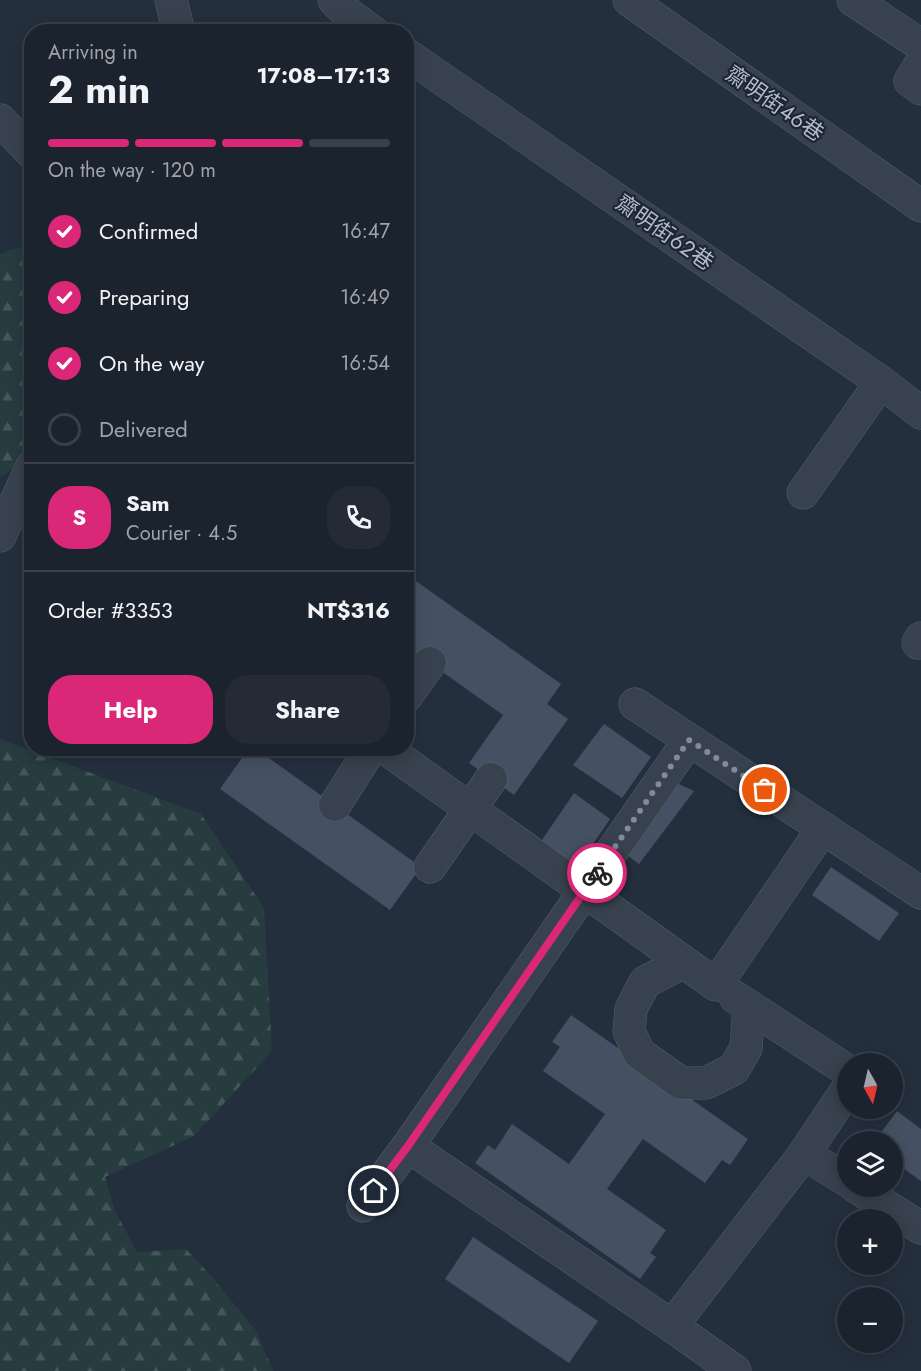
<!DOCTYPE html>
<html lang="en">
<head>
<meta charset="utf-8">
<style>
  :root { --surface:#1b232e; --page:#242b36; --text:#f1f3f6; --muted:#a0a4aa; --line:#39404a; --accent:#db2777 }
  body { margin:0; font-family:Jost,"Noto Sans TC",sans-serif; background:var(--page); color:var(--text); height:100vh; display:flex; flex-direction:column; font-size:22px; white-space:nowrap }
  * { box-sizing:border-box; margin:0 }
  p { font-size:20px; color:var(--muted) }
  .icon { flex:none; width:33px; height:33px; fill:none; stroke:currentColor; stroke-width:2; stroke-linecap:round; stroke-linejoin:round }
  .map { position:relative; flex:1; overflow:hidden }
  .sheet { position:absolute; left:24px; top:24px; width:390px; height:732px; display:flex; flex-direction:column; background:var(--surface); border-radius:24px; box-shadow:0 3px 15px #0003,0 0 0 2px var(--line) }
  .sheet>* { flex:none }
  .needle { width:39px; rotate:172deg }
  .tools { position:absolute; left:837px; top:1053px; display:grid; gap:12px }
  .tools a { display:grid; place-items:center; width:66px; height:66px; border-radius:50%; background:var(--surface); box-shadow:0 3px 15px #0003,0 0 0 2px var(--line); font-size:30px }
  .pin { position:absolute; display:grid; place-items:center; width:51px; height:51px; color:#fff; margin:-26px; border:3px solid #fff; border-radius:50%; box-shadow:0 2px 6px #0007 }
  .courier { position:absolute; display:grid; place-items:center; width:60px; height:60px; margin:-30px; border:4px solid #db2777; border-radius:50%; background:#fff; color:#222; box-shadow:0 2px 8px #0007 }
  .summary em { font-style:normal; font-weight:700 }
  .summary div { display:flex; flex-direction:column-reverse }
  .summary { display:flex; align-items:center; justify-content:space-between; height:102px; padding:0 24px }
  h1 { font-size:39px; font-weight:700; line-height:45px }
  .bar { display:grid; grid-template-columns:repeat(4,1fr); gap:9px 6px; align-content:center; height:72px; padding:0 24px }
  .bar i { height:8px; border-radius:4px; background:var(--line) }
  .bar .current { background:var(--accent) }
  .bar p { grid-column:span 4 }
  .line { display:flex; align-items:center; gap:15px; padding:0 24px; border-top:2px solid var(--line) }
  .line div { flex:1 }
  .round { display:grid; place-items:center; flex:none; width:63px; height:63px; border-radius:24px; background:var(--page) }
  ol { padding:0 24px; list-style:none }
  li { display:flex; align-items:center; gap:18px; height:66px }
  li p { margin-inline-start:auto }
  li .icon { padding:6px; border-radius:50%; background:var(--accent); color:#fff; stroke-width:4 }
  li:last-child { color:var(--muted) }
  li i { width:33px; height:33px; border:3px solid var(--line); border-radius:50% }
  .cta { display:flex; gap:12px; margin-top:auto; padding:12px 24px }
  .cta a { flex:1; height:69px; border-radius:24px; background:var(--accent); color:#fff; font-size:24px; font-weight:700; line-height:69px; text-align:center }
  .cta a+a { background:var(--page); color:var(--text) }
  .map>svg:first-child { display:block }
</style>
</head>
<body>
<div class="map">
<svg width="921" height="1371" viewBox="0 0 921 1371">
  <defs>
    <pattern id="forest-firs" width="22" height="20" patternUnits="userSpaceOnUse" patternTransform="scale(1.5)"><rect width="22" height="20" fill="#263c3f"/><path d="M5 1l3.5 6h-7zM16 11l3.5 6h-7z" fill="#435659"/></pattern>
  </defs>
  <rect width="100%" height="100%" fill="#242f3e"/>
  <!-- forest -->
  <path fill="url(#forest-firs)" d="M31 244V462L28 458 0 477V254Z
    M0 739 201 814 264 908 272 1051 194 1136 105 1177 115 1211 137 1252 186 1249 212 1277 257 1332 273 1371H0Z"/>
  <!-- building -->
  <path fill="#455162" d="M406 574 561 684 547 704 568 719 514 795 469 763 503 715 406 646Z
    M604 724 651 757 622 798 573 765Z
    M249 748H255L421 867 390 910 220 789Z
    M672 781 694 791 639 864 620 850Z
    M574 793 610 819 576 869 540 843Z
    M831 867 899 913 879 941 812 895Z
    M571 1015 748 1139 730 1165 722 1160 705 1183 643 1139 607 1189 666 1230 650 1253 656 1257 640 1279 475 1163 488 1145 495 1150 512 1124 569 1164 605 1114 543 1071 560 1047 552 1042Z
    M897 1111 921 1129V1181L892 1160V1142H874Z
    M473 1237 598 1321 569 1363 445 1279Z"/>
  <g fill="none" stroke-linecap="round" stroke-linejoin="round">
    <!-- minor casing -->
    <g stroke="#565f6c" stroke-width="33">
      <path id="minor" d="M171 0 179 32
        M334 0 347 13 373 32
        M629 0 921 206
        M853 0 921 45
        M406 54 881 382 921 413
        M921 63 910 81 921 89
        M0 120 32 153
        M803 493 881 382
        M0 536 32 466
        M918 643 921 638
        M406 697 430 663
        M635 704 921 893
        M385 748 716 985 823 828
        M335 805 371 748
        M430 867 491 779
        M684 962 645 982 631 1009 629 1031 639 1053 681 1083H706L734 1069 746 1048 749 1006
        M735 997 848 1071
        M848 1088 804 1154 848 1181
        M408 1146 689 740
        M855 1186 921 1228
        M363 1206 408 1146 672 1326 804 1154
        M672 1326 735 1371"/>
    </g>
    <!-- minor -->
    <use href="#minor" stroke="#38414e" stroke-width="32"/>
  </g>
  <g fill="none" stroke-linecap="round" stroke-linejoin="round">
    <!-- done -->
    <path stroke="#828b98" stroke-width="6" stroke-dasharray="0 10.8" d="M597 873 689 740 765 790"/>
    <!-- route -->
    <path stroke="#db2777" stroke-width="8" d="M374 1191 408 1146 597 873"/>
  </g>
  <g text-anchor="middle" stroke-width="4.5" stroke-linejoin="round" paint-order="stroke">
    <!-- street labels -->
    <g font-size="22" fill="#b4bcc9" stroke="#1d2633">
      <text transform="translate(775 103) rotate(35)" y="8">齋明街46巷</text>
      <text transform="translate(665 232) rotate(35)" y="8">齋明街62巷</text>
    </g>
  </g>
</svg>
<div class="tools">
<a><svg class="needle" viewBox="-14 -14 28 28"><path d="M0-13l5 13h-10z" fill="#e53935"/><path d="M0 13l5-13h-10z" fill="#a0a4aa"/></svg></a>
<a><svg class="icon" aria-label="layers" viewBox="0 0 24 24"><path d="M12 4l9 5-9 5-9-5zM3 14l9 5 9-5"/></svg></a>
<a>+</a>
<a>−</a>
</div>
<div class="pin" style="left:765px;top:790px;background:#ea580c"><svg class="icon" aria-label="bag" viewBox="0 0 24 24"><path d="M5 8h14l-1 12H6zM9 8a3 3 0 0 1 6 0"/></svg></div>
<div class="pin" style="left:374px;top:1191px;background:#1f2937"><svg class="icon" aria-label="home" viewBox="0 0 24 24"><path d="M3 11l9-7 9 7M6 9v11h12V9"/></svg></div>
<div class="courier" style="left:597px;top:873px"><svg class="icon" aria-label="bike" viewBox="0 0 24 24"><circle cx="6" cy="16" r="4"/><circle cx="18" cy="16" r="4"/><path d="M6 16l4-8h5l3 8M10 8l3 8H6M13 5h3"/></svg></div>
<section class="sheet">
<div class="summary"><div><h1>2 min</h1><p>Arriving in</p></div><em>17:08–17:13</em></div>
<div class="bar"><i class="current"></i><i class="current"></i><i class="current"></i><i></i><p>On the way · 120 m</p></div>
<ol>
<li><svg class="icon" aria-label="check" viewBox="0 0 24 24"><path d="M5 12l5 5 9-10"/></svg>Confirmed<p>16:47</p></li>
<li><svg class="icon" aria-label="check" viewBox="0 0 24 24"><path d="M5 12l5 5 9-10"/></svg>Preparing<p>16:49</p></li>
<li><svg class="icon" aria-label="check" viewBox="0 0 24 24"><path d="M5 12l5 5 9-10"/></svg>On the way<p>16:54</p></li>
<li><i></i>Delivered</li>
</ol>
<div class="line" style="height:108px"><b class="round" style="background:var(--accent);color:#fff">S</b><div><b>Sam</b><p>Courier · 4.5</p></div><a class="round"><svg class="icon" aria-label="phone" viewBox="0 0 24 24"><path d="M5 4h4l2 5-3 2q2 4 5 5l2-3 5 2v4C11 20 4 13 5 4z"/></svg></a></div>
<div class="line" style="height:78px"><div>Order #3353</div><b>NT$316</b></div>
<div class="cta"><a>Help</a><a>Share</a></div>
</section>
</div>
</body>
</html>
